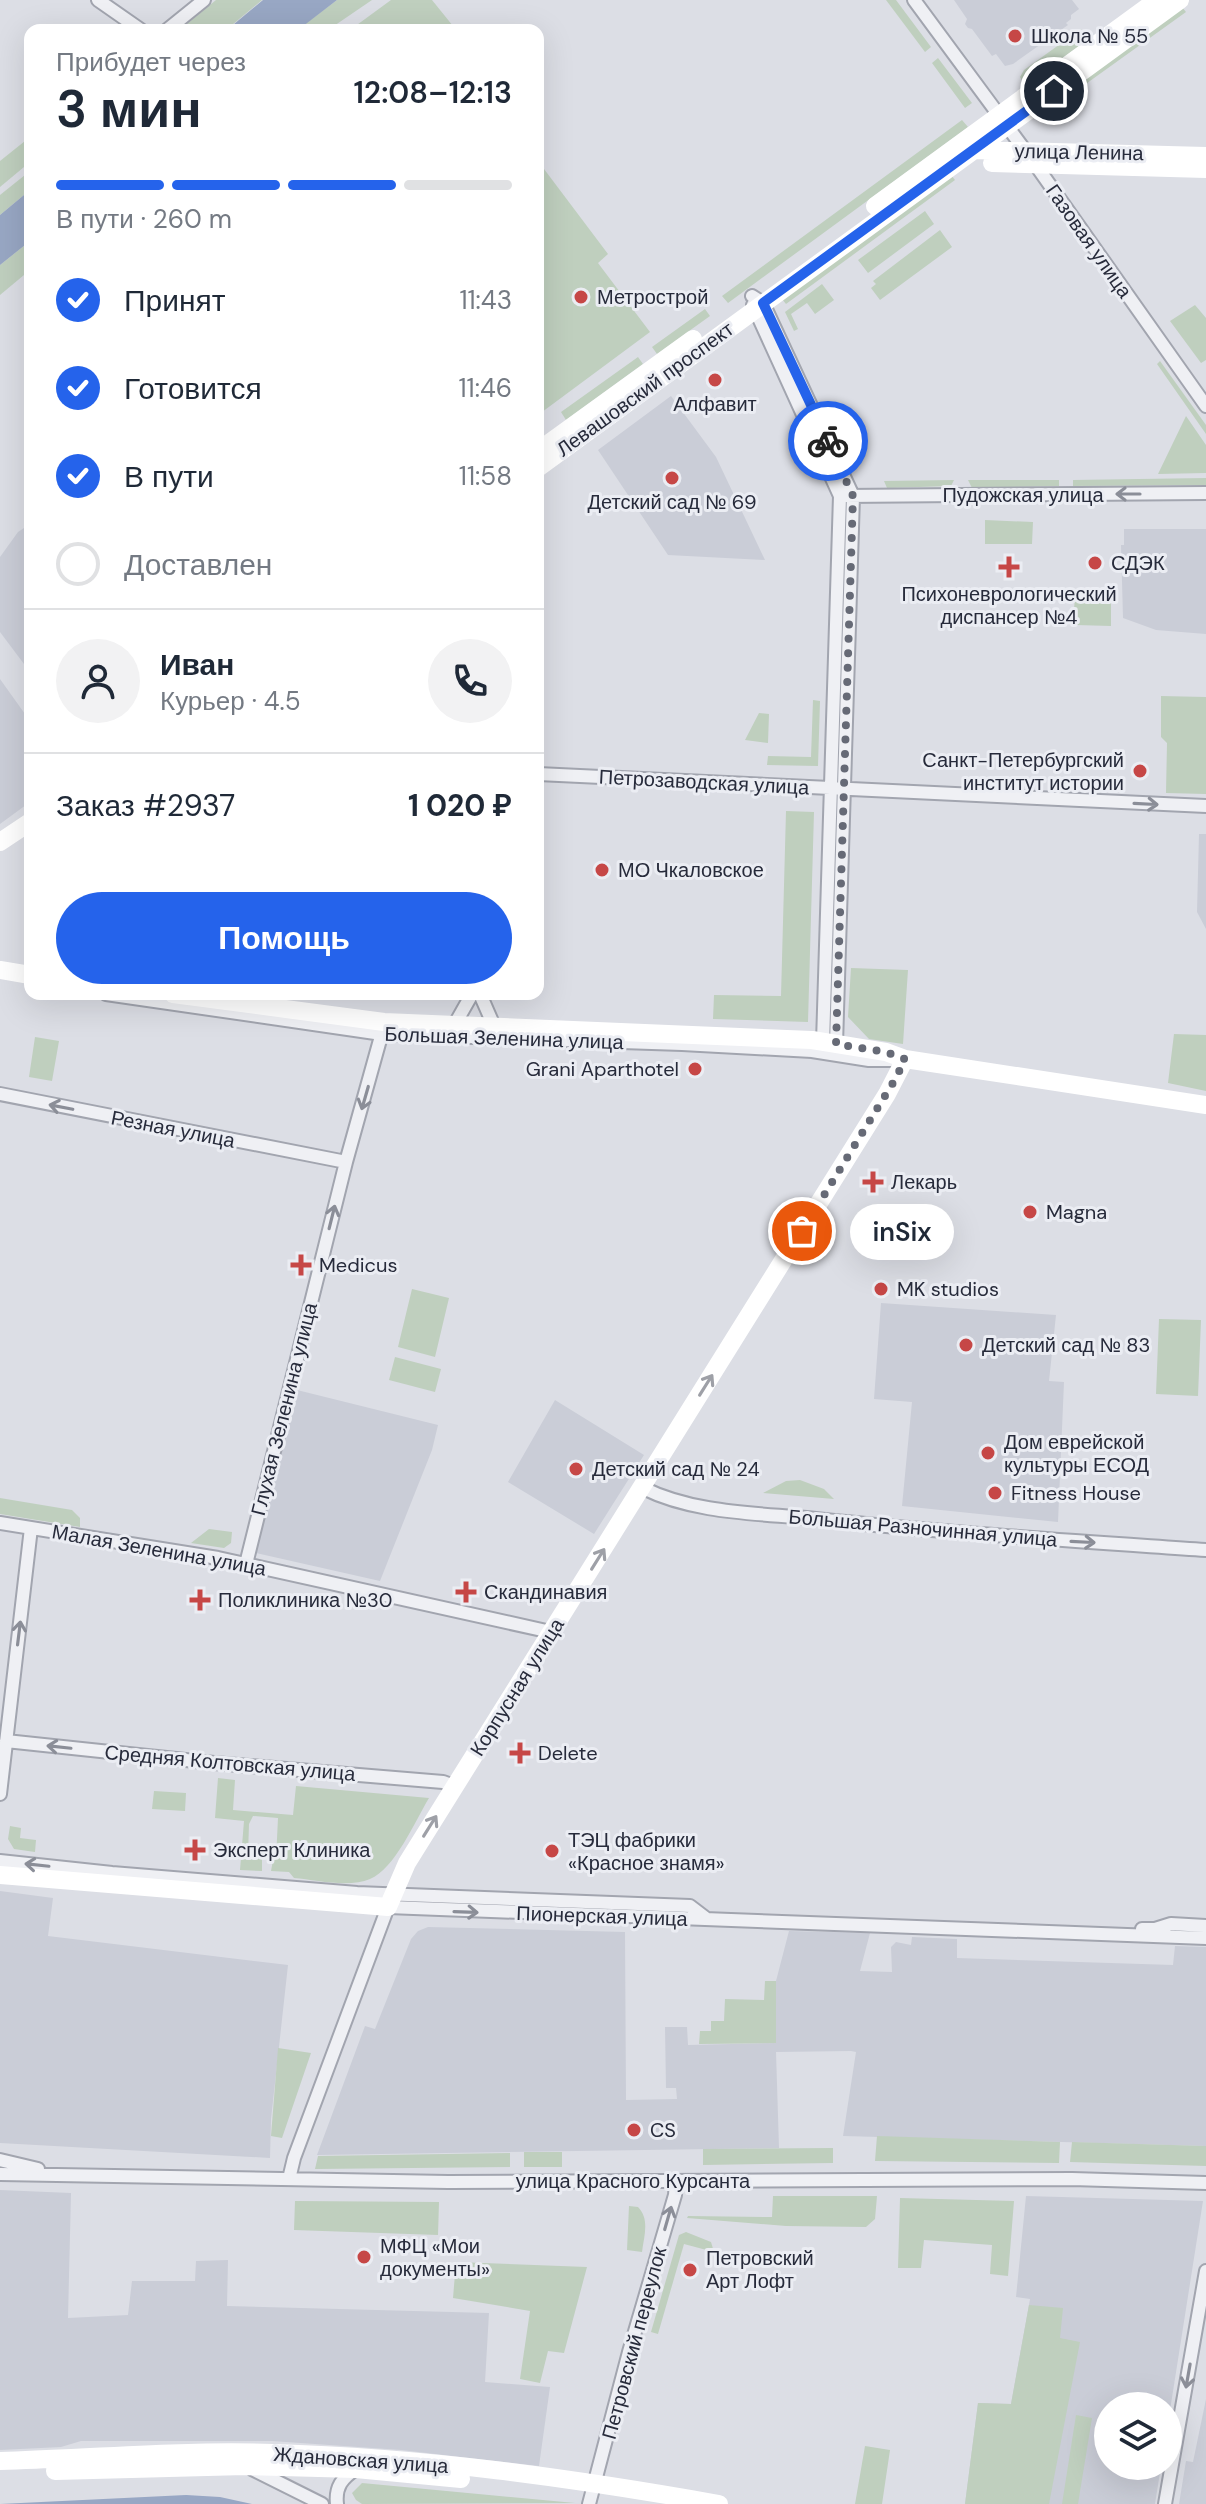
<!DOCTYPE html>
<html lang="ru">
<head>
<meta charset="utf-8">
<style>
  :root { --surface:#fff; --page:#f2f2f3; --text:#1f2937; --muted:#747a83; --line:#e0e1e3; --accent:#2563eb }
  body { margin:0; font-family:"DM Sans",sans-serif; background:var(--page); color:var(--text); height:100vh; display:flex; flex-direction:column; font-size:30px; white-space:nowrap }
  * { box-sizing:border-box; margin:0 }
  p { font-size:26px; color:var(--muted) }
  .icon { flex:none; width:44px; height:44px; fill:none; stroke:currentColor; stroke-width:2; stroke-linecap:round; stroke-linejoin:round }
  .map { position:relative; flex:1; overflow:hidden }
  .panel { position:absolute; left:24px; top:24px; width:520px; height:976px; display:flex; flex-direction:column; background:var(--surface); border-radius:16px; box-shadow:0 8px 32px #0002 }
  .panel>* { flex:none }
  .fabs { position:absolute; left:1094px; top:2392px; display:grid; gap:16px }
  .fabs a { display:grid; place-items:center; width:88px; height:88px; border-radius:50%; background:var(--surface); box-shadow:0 8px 32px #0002; font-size:40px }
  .pin { position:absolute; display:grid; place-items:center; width:68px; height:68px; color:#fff; margin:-34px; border:4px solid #fff; border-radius:50%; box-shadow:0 2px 8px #0007 }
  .courier { position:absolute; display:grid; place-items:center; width:80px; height:80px; margin:-40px; border:6px solid #2563eb; border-radius:50%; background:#fff; color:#222; box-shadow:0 2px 10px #0007 }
  .bubble { position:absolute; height:56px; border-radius:28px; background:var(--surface); box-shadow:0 8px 32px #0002; font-size:26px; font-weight:600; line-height:56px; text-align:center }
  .head em { font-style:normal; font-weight:600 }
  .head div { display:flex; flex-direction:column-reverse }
  .head { display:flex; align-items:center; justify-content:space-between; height:136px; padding:0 32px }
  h1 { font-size:52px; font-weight:600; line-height:60px }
  .bar { display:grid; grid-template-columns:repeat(4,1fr); gap:12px 8px; align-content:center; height:96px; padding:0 32px }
  .bar i { height:10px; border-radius:6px; background:var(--line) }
  .bar .selected { background:var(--accent) }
  .bar p { grid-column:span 4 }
  .line { display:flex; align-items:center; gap:20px; padding:0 32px; border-top:2px solid var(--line) }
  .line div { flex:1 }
  .round { display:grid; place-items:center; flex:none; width:84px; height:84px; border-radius:42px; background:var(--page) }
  ol { padding:0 32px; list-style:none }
  li { display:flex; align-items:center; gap:24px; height:88px }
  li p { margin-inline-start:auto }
  li .icon { padding:8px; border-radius:50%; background:var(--accent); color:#fff; stroke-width:4 }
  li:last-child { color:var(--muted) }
  li i { width:44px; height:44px; border:4px solid var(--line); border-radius:50% }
  .action { display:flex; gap:16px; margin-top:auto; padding:16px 32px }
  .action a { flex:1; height:92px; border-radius:48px; background:var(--accent); color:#fff; font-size:32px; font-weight:600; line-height:92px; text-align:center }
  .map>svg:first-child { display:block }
</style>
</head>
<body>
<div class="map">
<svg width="1206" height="2504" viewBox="0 0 1206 2504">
  <rect width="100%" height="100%" fill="#dcdee5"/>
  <!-- built -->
  <path fill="#cacdd7" d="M954 0H1072L1079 9 1071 15V19L1066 23 1068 25 1013 64 1005 66 996 54 992 56 972 29 968 28 965 24 967 19Z
    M671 396 716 457 765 560 668 555 598 450Z
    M30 524V672L0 632V557L18 532Z
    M1124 529H1206V634L1156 630 1123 618 1121 545H1124Z
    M0 679 30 721V802L0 824Z
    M1199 834H1206V929L1197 912Z
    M881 1303 1056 1315 1049 1381 1064 1382 1058 1522 902 1506 912 1402 874 1399Z
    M297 1390 438 1425 432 1450 380 1581 256 1553Z
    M555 1400 644 1455 594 1534 508 1482Z
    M0 1891 53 1898 48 1936 288 1965 271 2119 270 2158 0 2143Z
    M428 1927 625 1932 626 2100 677 2099 676 2088H666L665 2027H687L688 2045 775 2043 776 1981 789 1931 870 1933 860 1971 892 1972 891 1947 896 1942 911 1945 912 1937 957 1939V1958L1173 1965 1175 1946 1206 1947V2146L843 2136 856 2052 851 2051 776 2052 779 2148 317 2155 365 2026 375 2029 411 1939 418 1931Z
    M0 2190 71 2193 68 2318 128 2315 132 2281H195L196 2261 228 2260 227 2306 489 2313 485 2382 550 2387 539 2466 401 2450 272 2441H81L61 2447 0 2450Z
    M1026 2196 1203 2201 1168 2423V2406H1108V2466H1161L1155 2504H965L978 2403 1011 2404 1030 2299 1016 2297Z
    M1206 2399V2504H1179L1186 2461 1193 2462Z"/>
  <!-- green -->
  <path fill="#bfcfbe" d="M216 0H262L226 30H184L182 28Z
    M337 0H372L328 30H297Z
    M391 0H432L453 26 451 30H350Z
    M886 0H896L931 47 925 52Z
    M1182 7 1186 12 1044 114 1041 110Z
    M1081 29 1088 40 1025 85 1020 77 1024 70Z
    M938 58 972 103 965 108 932 63Z
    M962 120 968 127 728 303 722 296Z
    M30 137V162L0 187V161Z
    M538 161 608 254 598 263 650 332 538 415Z
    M30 171V190L0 215V195Z
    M951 175 955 180 786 304 782 299Z
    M925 211 934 224 868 273 858 260Z
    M940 230 952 247 880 300 871 288 876 284 873 281Z
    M30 241V270L0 295V265Z
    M822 284 834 300 815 314 807 303 791 314 798 329 794 331 785 312Z
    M1195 305 1206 318V360L1201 363 1170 321Z
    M705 309 710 316 657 354 652 347Z
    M638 357 643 364 566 420 561 412Z
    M1160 361 1206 425V434L1157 364Z
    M1186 416 1206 445V473L1158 474Z
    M1206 478V485L1073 486V480Z
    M954 480 951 486 887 488 884 481Z
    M968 480H1059V486L972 488Z
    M985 520 1033 522 1032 544H985Z
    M1111 596V626L1076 625 1073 620 1075 598Z
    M1161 696 1206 697V794L1166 793 1167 743 1161 737Z
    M813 700 820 701 818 766 767 765 768 756 811 757Z
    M759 713 769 714 768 743 745 740Z
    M786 811 814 812 808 1022 713 1019 714 995 781 996Z
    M851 968 908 970 903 1044 869 1039 848 1017Z
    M1174 1034 1206 1035V1091L1168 1083Z
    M35 1037 59 1041 52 1081 29 1077Z
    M412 1289 449 1298 435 1357 398 1347Z
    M1159 1319 1201 1320 1198 1396 1156 1394Z
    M395 1357 441 1369 435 1392 389 1380Z
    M800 1480 824 1489 834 1499 763 1493 786 1481Z
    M0 1498 72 1510 80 1518V1527L0 1514Z
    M209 1529 232 1532 231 1543 224 1548 191 1543Z
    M218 1778 235 1780 233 1810 293 1815 296 1786 429 1798C415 1821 395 1869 370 1879 349 1888 316 1880 294 1878L289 1872 271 1871 273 1860 276 1859 278 1818 253 1816 249 1824 248 1855 262 1858V1871L240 1870 244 1821 215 1818Z
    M154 1791 186 1793 185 1811 152 1809Z
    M10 1826 21 1828 20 1838 36 1840 35 1852 14 1849 8 1839Z
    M765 1981H776V2043L699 2044 700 2031H711V2021H724L725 1999 764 2000Z
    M278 2048 311 2053 282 2138 271 2136Z
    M877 2136 1060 2142 1059 2163 875 2161Z
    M1072 2142 1206 2146V2166L1070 2162Z
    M833 2148V2163L703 2165V2149Z
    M524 2152H562V2167H524Z
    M510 2153V2167L315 2169 318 2156Z
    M773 2196H877L875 2219 866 2227 786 2226 687 2218 688 2216 772 2217Z
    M900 2198 1014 2201 1008 2276 990 2274 992 2245 924 2240 921 2268H898Z
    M295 2201 439 2202 438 2235 294 2230Z
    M629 2206 638 2207C650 2219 644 2236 642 2252L627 2250Z
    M686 2232 711 2242 714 2252 684 2244 658 2334 651 2332 679 2235Z
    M456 2262 587 2267 564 2353 548 2351 540 2383 520 2379 530 2311 453 2298Z
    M1029 2305 1063 2308 1060 2338 1080 2342 1049 2504H965L978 2403 1011 2404Z
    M1076 2415 1092 2418 1078 2504H1062Z
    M865 2446 890 2450 882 2504H855Z
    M362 2483 575 2503 362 2504 356 2500 352 2493Z"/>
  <!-- water -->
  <path fill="#98a7c4" d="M263 0H337L298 30H227Z
    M30 190V241L0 265V215Z
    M186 2495 220 2497 252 2504H0Z"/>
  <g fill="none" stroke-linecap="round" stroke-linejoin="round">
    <!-- street casing -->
    <g stroke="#a2a5af" stroke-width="16">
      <path id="street" d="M98 0 141 30
        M914 0 1035 164 1206 406
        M167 30 204 0
        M752 296 763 303 853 496 836 1044
        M753 305 840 496 823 1042
        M845 496 1206 493
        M538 774 1206 806
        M106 994 382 1034 682 1044 812 1051 869 1060H891
        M480 994 494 1026
        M455 1024 472 994
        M0 1094 346 1162
        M643 1488C695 1514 759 1513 816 1519 946 1533 1076 1541 1206 1550
        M0 1523 218 1558 551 1632
        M246 1564 346 1162 383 1029
        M6 1741 214 1763 443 1782 454 1786
        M0 1794 31 1528
        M0 1861 112 1873 357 1893 690 1906 707 1919
        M1142 1929H1155L1171 1924 1206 1926
        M0 2160 38 2169
        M0 2174 448 2182 1072 2179 1206 2183
        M289 2179 294 2158 388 1907 1206 1938
        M252 2469 322 2504
        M337 2504C335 2487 342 2478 356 2469
        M589 2504 629 2352 675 2195 676 2181
        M1165 2504 1206 2271"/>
    </g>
    <!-- street -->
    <use href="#street" stroke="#eff0f4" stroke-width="12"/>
    <!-- secondary -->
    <path stroke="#fff" stroke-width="18" d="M973 150 1206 156
      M992 163 1206 169
      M875 206 1157 0
      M538 451 693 339
      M538 468 1180 0
      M0 842 30 822
      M0 970 30 975
      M173 994 384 1022 812 1040 886 1052 905 1059 1206 1105
      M0 1875 388 1907 407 1863 887 1094 905 1059
      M0 2461C91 2458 182 2450 273 2453 422 2457 572 2478 719 2504
      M55 2471 245 2466 356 2469 461 2479"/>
  </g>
  <!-- one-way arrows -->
  <defs><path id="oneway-shaft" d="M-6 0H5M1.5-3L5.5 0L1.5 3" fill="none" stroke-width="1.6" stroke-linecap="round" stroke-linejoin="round" transform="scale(2)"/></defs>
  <g stroke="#8b8e98">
    <use href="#oneway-shaft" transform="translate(1128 494) rotate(180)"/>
    <use href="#oneway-shaft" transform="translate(1146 804) rotate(3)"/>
    <use href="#oneway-shaft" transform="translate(365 1098) rotate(106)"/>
    <use href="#oneway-shaft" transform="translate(61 1107) rotate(-169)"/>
    <use href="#oneway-shaft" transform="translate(332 1217) rotate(-76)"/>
    <use href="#oneway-shaft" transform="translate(1083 1542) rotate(3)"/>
    <use href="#oneway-shaft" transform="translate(19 1633) rotate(-83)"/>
    <use href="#oneway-shaft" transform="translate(59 1747) rotate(-174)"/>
    <use href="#oneway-shaft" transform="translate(37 1865) rotate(-174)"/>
    <use href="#oneway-shaft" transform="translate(466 1912) rotate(2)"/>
    <use href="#oneway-shaft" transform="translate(668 2218) rotate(-74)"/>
    <use href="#oneway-shaft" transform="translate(1188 2376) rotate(100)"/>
  </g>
  <g stroke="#9ea0a7">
    <use href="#oneway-shaft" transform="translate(706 1385) rotate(-58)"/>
    <use href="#oneway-shaft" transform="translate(598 1559) rotate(-58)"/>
    <use href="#oneway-shaft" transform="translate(430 1826) rotate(-58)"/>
  </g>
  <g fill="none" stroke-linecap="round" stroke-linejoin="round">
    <!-- done -->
    <path stroke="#666a76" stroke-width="8" stroke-dasharray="0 14.4" d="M802 1231 896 1078 905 1059 886 1052 836 1044 853 496 828 441"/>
    <!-- route -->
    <path stroke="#2563eb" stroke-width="10" d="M828 441 763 303 1054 91"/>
  </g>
  <!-- markers -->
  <g fill="#c64746" stroke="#ebedf3" stroke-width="3">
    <circle cx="1015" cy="36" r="8"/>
    <circle cx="581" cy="297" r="8"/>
    <circle cx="715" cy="380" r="8"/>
    <circle cx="672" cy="478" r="8"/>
    <circle cx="1095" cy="563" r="8"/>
    <path d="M1005 555h8v8h8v8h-8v8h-8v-8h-8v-8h8z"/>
    <circle cx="1140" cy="771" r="8"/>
    <circle cx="602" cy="870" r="8"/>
    <circle cx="695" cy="1069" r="8"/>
    <path d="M869 1170h8v8h8v8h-8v8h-8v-8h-8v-8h8z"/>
    <circle cx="1030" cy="1212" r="8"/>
    <path d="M297 1253h8v8h8v8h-8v8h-8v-8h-8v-8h8z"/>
    <circle cx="881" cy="1289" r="8"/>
    <circle cx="966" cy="1345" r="8"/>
    <circle cx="988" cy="1453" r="8"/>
    <circle cx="576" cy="1469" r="8"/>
    <circle cx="995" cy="1493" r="8"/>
    <path d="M462 1580h8v8h8v8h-8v8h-8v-8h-8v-8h8z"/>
    <path d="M196 1588h8v8h8v8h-8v8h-8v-8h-8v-8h8z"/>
    <path d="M516 1741h8v8h8v8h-8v8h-8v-8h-8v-8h8z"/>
    <path d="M191 1838h8v8h8v8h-8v8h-8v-8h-8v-8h8z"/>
    <circle cx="552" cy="1851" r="8"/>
    <circle cx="634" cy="2130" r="8"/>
    <circle cx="364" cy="2257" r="8"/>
    <circle cx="690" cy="2270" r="8"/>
  </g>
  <g text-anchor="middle" stroke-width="6" stroke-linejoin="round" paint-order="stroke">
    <!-- poi labels -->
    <g font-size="20" fill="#272b3b" stroke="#ebedf3" text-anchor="start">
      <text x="1031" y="43">Школа № 55</text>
      <text x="597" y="304">Метрострой</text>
      <text x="715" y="411" text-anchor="middle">Алфавит</text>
      <text x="672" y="509" text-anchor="middle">Детский сад № 69</text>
      <text x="1111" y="570">СДЭК</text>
      <text x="1009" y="601" text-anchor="middle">Психоневрологический<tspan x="1009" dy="23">диспансер №4</tspan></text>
      <text x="1124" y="767" text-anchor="end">Санкт-Петербургский<tspan x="1124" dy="23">институт истории</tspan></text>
      <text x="618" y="877">МО Чкаловское</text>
      <text x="679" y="1076" text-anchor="end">Grani Aparthotel</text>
      <text x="891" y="1189">Лекарь</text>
      <text x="1046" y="1219">Magna</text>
      <text x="319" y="1272">Medicus</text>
      <text x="897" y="1296">MK studios</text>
      <text x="982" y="1352">Детский сад № 83</text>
      <text x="1004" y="1449">Дом еврейской<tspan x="1004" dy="23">культуры ЕСОД</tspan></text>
      <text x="592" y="1476">Детский сад № 24</text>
      <text x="1011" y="1500">Fitness House</text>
      <text x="484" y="1599">Скандинавия</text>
      <text x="218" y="1607">Поликлиника №30</text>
      <text x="538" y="1760">Delete</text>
      <text x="568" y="1847">ТЭЦ фабрики<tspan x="568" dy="23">«Красное знамя»</tspan></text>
      <text x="213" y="1857">Эксперт Клиника</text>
      <text x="650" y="2137">CS</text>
      <text x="380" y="2253">МФЦ «Мои<tspan x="380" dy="23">документы»</tspan></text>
      <text x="706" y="2265">Петровский<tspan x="706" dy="23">Арт Лофт</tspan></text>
    </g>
    <!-- street labels -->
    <g font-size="20" fill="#272b3b" stroke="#ebedf3">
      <text transform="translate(1079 152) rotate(1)" y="7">улица Ленина</text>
      <text transform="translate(1089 241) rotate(55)" y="7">Газовая улица</text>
      <text transform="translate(645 389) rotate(-36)" y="7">Левашовский проспект</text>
      <text x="1023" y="502">Пудожская улица</text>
      <text transform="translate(704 782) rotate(3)" y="7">Петрозаводская улица</text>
      <text transform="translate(504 1038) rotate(2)" y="7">Большая Зеленина улица</text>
      <text transform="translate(173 1129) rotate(11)" y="7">Резная улица</text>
      <text transform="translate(284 1409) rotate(-76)" y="7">Глухая Зеленина улица</text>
      <text transform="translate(923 1528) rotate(5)" y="7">Большая Разночинная улица</text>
      <text transform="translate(159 1550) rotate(10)" y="7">Малая Зеленина улица</text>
      <text transform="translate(517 1687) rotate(-58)" y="7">Корпусная улица</text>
      <text transform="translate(230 1763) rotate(5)" y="7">Средняя Колтовская улица</text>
      <text transform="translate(602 1916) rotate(2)" y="7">Пионерская улица</text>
      <text x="633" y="2188">улица Красного Курсанта</text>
      <text transform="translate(634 2343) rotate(-75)" y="7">Петровский переулок</text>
      <text transform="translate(361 2460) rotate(4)" y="7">Ждановская улица</text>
    </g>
  </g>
</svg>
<div class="fabs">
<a><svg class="icon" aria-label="layers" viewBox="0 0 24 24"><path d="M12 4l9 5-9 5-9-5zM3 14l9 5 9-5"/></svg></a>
</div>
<div class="pin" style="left:802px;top:1231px;background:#ea580c"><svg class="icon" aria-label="bag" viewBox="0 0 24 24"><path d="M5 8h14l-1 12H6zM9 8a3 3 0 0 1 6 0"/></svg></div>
<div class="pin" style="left:1054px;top:91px;background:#1f2937"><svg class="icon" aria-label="home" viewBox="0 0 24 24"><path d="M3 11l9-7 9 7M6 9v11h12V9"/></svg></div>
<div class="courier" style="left:828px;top:441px"><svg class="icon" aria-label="bike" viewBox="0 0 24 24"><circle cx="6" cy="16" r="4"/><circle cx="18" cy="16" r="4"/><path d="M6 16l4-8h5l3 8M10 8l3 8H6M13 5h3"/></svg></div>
<div class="bubble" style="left:850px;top:1204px;width:104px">inSix</div>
<section class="panel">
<div class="head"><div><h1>3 мин</h1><p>Прибудет через</p></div><em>12:08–12:13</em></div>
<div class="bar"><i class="selected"></i><i class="selected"></i><i class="selected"></i><i></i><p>В пути · 260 m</p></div>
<ol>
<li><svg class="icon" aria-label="check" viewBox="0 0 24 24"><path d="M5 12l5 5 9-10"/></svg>Принят<p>11:43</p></li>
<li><svg class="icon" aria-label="check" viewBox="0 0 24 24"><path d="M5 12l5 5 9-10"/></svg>Готовится<p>11:46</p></li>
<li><svg class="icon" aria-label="check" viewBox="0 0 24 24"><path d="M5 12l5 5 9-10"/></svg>В пути<p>11:58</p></li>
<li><i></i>Доставлен</li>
</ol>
<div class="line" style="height:144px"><a class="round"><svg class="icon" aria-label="person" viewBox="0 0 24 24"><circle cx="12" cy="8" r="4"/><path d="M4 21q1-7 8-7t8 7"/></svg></a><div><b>Иван</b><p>Курьер · 4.5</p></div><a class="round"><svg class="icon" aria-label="phone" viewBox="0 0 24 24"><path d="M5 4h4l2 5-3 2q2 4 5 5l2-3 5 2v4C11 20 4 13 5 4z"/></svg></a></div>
<div class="line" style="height:104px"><div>Заказ #2937</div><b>1 020 ₽</b></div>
<div class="action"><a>Помощь</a></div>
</section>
</div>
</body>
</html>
